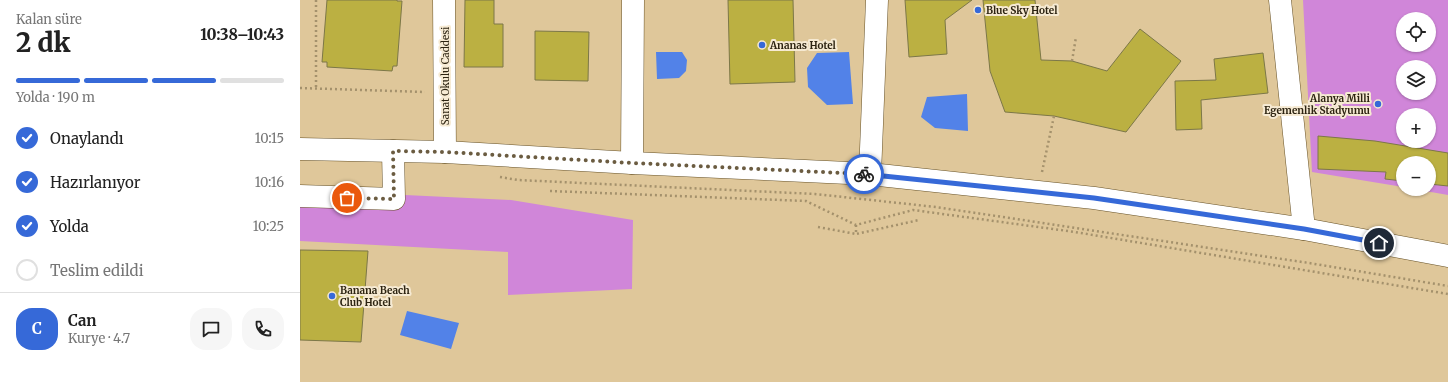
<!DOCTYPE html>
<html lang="tr">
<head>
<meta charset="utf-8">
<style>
  :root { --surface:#fff; --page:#f6f6f6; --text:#222; --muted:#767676; --line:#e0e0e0; --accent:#3669d8 }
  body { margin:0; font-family:Merriweather,serif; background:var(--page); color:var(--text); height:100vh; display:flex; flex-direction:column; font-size:15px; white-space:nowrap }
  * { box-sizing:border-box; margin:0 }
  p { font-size:13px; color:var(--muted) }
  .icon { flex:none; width:22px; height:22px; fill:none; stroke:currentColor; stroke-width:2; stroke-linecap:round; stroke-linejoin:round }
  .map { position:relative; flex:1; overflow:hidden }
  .drawer { display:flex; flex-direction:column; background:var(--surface); width:300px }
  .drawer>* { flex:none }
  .controls { position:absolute; left:1096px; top:12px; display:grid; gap:8px }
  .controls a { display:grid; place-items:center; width:40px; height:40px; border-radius:50%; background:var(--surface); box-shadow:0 1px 3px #0004; font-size:20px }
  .pin { position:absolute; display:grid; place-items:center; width:34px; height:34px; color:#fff; margin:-17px; border:2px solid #fff; border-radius:50%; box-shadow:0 1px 4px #0007 }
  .courier { position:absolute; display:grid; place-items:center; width:40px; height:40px; margin:-20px; border:3px solid #3669d8; border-radius:50%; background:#fff; color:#222; box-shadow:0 1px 5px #0007 }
  .summary em { font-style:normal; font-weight:800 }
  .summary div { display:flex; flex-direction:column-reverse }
  .summary { display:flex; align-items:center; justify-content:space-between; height:68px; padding:0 16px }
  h1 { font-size:26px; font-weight:800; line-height:30px }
  .bar { display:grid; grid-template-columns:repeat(4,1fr); gap:6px 4px; align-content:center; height:48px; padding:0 16px }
  .bar i { height:5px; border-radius:3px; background:var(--line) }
  .bar .active { background:var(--accent) }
  .bar p { grid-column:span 4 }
  .line { display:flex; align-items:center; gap:10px; padding:0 16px; border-top:1px solid var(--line) }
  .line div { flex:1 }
  .round { display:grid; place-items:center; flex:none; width:42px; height:42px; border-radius:16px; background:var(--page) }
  ol { padding:0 16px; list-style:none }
  li { display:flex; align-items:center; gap:12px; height:44px }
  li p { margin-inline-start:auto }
  li .icon { padding:4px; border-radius:50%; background:var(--accent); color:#fff; stroke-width:4 }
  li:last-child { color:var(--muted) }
  li i { width:22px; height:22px; border:2px solid var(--line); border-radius:50% }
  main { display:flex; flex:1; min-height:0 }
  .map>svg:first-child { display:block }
</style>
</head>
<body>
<main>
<section class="drawer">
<div class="summary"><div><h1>2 dk</h1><p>Kalan süre</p></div><em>10:38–10:43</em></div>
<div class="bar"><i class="active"></i><i class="active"></i><i class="active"></i><i></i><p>Yolda · 190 m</p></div>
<ol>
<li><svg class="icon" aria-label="check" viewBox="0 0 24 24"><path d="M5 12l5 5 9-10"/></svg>Onaylandı<p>10:15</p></li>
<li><svg class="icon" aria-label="check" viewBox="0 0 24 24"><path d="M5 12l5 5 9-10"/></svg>Hazırlanıyor<p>10:16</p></li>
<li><svg class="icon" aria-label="check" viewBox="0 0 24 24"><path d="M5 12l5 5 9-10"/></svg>Yolda<p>10:25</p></li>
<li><i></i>Teslim edildi</li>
</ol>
<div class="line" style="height:72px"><b class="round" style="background:var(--accent);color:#fff">C</b><div><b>Can</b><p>Kurye · 4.7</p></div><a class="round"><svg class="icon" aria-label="chat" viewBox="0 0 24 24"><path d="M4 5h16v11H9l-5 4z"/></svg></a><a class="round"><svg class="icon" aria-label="phone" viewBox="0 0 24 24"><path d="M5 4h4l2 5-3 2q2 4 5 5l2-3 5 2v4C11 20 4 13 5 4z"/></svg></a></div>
</section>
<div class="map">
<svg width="1148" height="382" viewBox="0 0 1148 382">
  <rect width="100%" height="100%" fill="#dfc79a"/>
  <!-- green -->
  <path fill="#d086d9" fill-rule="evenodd" d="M1003 0H1148V195L1114 189H1129V163H1103V187L1012 172ZM1103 19H1129V45H1103ZM1103 67H1129V93H1103ZM1103 115H1129V141H1103Z
    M0 190 211 200 333 220 332 289 208 295V252L0 241Z"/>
  <!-- water -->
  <path fill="#5282e8" d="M356 52H382L387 60 386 71 379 78 357 79Z
    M549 52 553 104 527 105 508 87 507 68 517 53Z
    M667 94 668 131 635 128 621 117 627 97Z
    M107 311 159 323 151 349 100 335Z"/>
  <!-- building -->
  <path fill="#bbb042" stroke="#7c7748" d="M27 0H97V1H102L97 66H93L92 71 27 67V62H22Z
    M165 0H194V24H203V67H164Z
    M428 0H493L495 82 430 84Z
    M605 0H672L645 20 647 54 609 57Z
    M683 0H735L741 60 772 61 807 71 840 29 881 61 826 132 754 116 705 112 690 71Z
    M235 31 289 32 288 81 235 80Z
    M963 53 968 93 901 100 902 129 876 130 875 81 916 80 914 59Z
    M1018 136 1075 141 1148 153V186L1129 184V163H1103V181L1085 179 1086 172 1018 169Z
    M0 250 68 251 61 342 0 340Z"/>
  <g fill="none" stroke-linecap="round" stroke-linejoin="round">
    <!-- minor casing -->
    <g stroke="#675227" stroke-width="23">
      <path id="minor" d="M144 0 145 152
        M980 0 1004 229
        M332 163 333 0
        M570 174 577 0
        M0 196 94 199 93 151"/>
    </g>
    <!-- major casing -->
    <g stroke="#675227" stroke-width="23">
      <path id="major" d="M0 149 145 152 332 163 570 174 794 198 1004 229 1148 256"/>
    </g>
    <!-- path -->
    <path stroke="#a4916c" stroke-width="2.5" stroke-dasharray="2 3" stroke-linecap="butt" d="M16 0V88
      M772 61 776 37
      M0 88 125 92
      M742 172 754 116
      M200 177 218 180 515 194 636 207 1009 263 1148 286
      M250 191 506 201 556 225 613 210 775 232 1148 294
      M556 225V234L619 220
      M518 227 556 234"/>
    <!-- minor -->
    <use href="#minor" stroke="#fff" stroke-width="22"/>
    <!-- major -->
    <use href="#major" stroke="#fff" stroke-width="22"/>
  </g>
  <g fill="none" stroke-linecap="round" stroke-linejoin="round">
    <!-- done -->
    <path stroke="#6b5c41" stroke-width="4" stroke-dasharray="0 7.2" d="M47 198 94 199 93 151 145 152 332 163 564 174"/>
    <!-- route -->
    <path stroke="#3669d8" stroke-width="5" d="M564 174 794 198 1004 229 1079 243"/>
  </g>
  <!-- markers -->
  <g fill="#3669d8" stroke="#f6ead3" stroke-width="1.5">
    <circle cx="678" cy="10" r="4"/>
    <circle cx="462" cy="45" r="4"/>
    <circle cx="1078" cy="104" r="4"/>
    <circle cx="32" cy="296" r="4"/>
  </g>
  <g text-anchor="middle" stroke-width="4" stroke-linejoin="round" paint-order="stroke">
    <!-- poi labels -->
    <g font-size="10" font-weight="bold" fill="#2c2311" stroke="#f6ead3" text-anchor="start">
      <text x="686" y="14">Blue Sky Hotel</text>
      <text x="470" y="49">Ananas Hotel</text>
      <text x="1070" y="102" text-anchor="end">Alanya Milli<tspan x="1070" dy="12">Egemenlik Stadyumu</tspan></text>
      <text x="40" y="294">Banana Beach<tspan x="40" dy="12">Club Hotel</tspan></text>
    </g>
    <!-- street labels -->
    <g font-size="10" fill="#2c2311" stroke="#f6ead3">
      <text transform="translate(145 76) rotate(-90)" y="4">Sanat Okulu Caddesi</text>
    </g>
  </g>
</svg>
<div class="controls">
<a><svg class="icon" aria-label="locate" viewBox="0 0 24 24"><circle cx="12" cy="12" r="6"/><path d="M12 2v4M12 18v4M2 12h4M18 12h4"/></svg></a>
<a><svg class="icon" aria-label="layers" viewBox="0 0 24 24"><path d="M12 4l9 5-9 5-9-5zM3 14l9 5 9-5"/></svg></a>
<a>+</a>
<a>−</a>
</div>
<div class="pin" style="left:47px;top:198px;background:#ea580c"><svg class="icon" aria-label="bag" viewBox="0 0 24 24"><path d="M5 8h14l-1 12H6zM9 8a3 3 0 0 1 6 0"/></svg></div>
<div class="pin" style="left:1079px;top:243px;background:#1f2937"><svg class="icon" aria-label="home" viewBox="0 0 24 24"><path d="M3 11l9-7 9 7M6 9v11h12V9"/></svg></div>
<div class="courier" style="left:564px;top:174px"><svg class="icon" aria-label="bike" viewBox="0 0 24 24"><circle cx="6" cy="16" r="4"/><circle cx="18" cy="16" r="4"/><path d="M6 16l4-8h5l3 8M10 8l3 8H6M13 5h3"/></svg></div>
</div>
</main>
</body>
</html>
